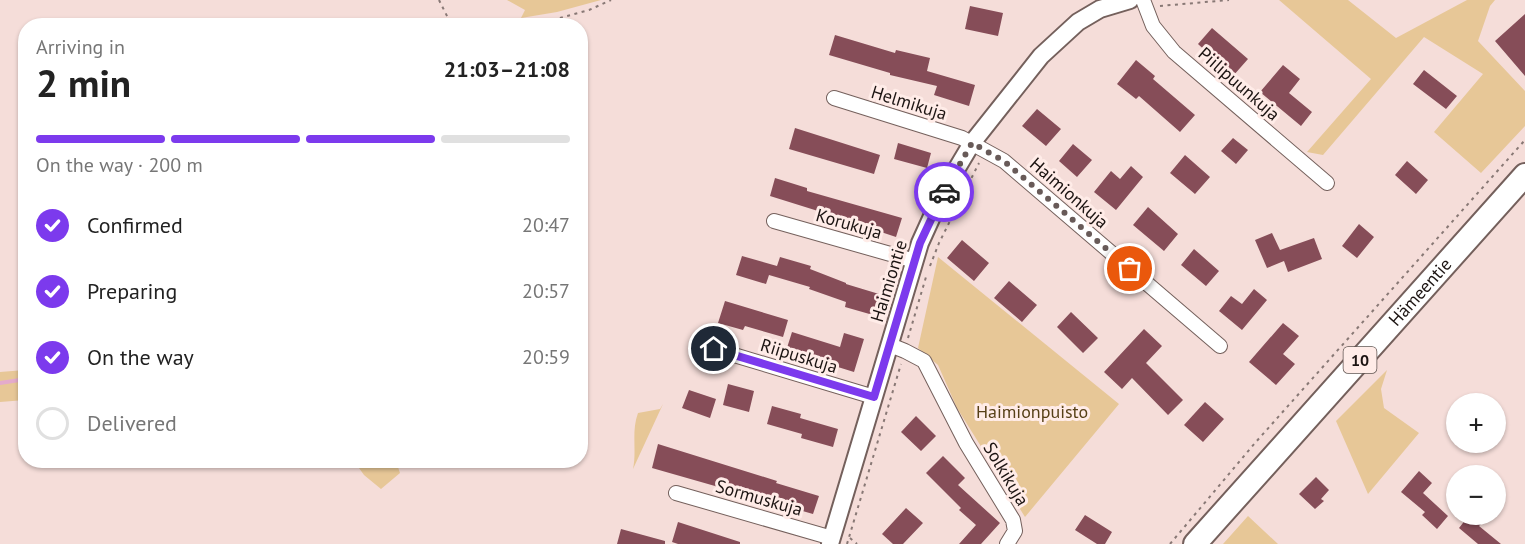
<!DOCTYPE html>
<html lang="en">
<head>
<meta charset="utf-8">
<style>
  :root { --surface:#fff; --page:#f2f2f2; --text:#222; --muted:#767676; --line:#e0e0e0; --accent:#7c3aed }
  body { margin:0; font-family:"PT Sans",sans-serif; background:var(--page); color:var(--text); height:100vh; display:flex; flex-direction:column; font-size:22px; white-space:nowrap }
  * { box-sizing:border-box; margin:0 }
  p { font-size:20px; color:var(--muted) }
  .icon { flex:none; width:33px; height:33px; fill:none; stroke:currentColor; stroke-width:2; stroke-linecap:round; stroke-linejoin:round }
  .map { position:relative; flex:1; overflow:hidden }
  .drawer { position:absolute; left:18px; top:18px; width:570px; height:450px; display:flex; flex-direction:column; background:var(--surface); border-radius:24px; box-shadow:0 2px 4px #0004 }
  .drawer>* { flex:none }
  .tools { position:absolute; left:1446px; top:393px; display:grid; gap:12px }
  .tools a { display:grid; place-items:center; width:60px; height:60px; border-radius:50%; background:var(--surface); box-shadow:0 2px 4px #0004; font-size:30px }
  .pin { position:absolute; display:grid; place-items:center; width:51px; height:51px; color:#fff; margin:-26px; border:3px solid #fff; border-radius:50%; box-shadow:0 2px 6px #0007 }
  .courier { position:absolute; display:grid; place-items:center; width:60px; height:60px; margin:-30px; border:4px solid #7c3aed; border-radius:50%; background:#fff; color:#222; box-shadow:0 2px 8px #0007 }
  .summary em { font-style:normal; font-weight:800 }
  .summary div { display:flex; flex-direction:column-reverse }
  .summary { display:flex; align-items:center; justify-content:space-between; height:102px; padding:0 18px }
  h1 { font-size:39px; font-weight:800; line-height:45px }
  .bar { display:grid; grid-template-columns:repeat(4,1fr); gap:9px 6px; align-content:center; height:72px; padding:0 18px }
  .bar i { height:8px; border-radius:4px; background:var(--line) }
  .bar .current { background:var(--accent) }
  .bar p { grid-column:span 4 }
  ol { padding:0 18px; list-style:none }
  li { display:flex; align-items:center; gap:18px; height:66px }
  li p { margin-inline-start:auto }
  li .icon { padding:6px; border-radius:50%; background:var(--accent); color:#fff; stroke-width:4 }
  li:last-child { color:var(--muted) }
  li i { width:33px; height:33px; border:3px solid var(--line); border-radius:50% }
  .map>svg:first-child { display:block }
</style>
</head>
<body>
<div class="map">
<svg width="1525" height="544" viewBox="0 0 1525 544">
  <rect width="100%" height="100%" fill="#f5ddd9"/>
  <!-- green -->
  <path fill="#e7c797" d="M507 0H601L557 12 521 18 525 10Z
    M1279 0H1348L1396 38 1467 0H1495L1490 6 1478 41 1525 91V126L1481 173 1434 132 1483 74 1424 37 1323 155 1307 152 1371 79Z
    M938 257 1119 404 1025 517 957 408 938 365 918 348Z
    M25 370V400L0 402V372Z
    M1387 370 1381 389 1384 408 1419 433 1368 494 1336 421Z
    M663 404 633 469C637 450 631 432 638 413L660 409Z
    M354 461H396L400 473 381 489 364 475Z
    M1248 516 1278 544H1223Z"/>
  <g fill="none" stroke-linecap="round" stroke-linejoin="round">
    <!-- stream -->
    <path stroke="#e4abcb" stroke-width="4" d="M0 383 26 379"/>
  </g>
  <!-- building -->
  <path fill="#864d58" d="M970 6 1003 13 998 36 965 29Z
    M1525 14V76L1495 41Z
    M1212 28 1248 59 1233 76 1198 44Z
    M835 35 895 53 896 50 930 58 927 71 975 85 969 106 934 95 937 86 890 75V73L829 55Z
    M1136 60 1155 76 1153 79 1195 115 1180 132 1139 96 1136 99 1117 84Z
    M1283 65 1300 79 1289 93 1312 112 1301 126 1260 92Z
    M1424 70 1457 96 1446 109 1413 84Z
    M1037 109 1061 129 1046 146 1022 126Z
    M795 128 880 155 874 174 789 149Z
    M1233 138 1248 150 1236 164 1221 151Z
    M898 143 931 153 927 168 894 159Z
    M1073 144 1092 160 1077 177 1059 161Z
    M1185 155 1210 177 1195 194 1170 173Z
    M1407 161 1428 180 1416 194 1395 175Z
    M1131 166 1143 177 1116 210 1094 192 1111 171 1120 179Z
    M775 178 807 188V191L902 218 896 237 851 222 850 224 817 215 818 211 770 196Z
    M1148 207 1178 234 1164 251 1133 225Z
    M1359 224 1374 237 1357 258 1342 246Z
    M1272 233 1280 250 1314 238 1322 259 1288 272 1284 261 1267 268 1255 240Z
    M962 240 989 263 974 281 947 258Z
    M1194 249 1219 271 1206 286 1181 265Z
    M742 256 777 266 780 257 811 266 810 269 846 283V284L879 294 873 315 845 307 846 302 809 289 810 287 769 275 766 284 736 275Z
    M1009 281 1037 305 1022 322 994 298Z
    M1254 289 1267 300 1242 330 1219 311 1231 296 1242 304Z
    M725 301 788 320 783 337 745 326 743 330 718 323Z
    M1071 312 1098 338 1083 353 1057 327Z
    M1283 323 1299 336 1283 354 1295 364 1276 385 1249 362Z
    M1144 329 1162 346 1146 363 1183 400 1168 415 1132 378 1122 389 1104 372Z
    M792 332 840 347 844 333 864 339 854 372 786 351Z
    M728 384 754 391 749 412 723 405Z
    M689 390 716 399 710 418 682 408Z
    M1205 402 1224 419 1203 442 1184 425Z
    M772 406 801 414 800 418 838 429 833 447 801 438 802 434 767 424Z
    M916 416 936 436 921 451 901 432Z
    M658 444 777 481 776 483 819 496 813 514 652 468Z
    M943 456 965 478 958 485 1000 523 981 544H959L976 525 959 510 961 508 926 473Z
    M1419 471 1432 483 1423 493 1448 516 1437 529 1422 515 1425 512 1401 492Z
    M1316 477 1329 490 1321 499 1324 501 1315 509 1299 494Z
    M906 508 923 523 903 544H893L882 534Z
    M1470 514 1481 524 1479 526 1501 544H1478L1459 528Z
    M1085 515 1112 532 1105 544H1097L1075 530Z
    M678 522 740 542V544H678L672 542Z
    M621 529 665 541V544H617Z"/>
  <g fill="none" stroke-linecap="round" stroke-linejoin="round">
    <!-- minor casing -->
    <g stroke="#74605c" stroke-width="16">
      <path id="minor" d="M1143 0 1153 26 1174 52 1327 183
        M834 98 962 138 1004 161 1220 346
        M774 221 915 261
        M890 345 905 351 924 361 966 443 1013 520 1015 531 1007 544
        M714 349 874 397
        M676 493 832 538"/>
    </g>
    <!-- tertiary casing -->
    <g stroke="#74605c" stroke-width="20">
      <path id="tertiary" d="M830 544 920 243 944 190 972 143 1041 56 1078 22 1100 9 1130 0"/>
    </g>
    <!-- trunk casing -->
    <g stroke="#74605c" stroke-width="26">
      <g id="trunk">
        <path id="s1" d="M1195 544 1525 175"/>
      </g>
    </g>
    <!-- path -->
    <path stroke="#887875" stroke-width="2" stroke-dasharray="3 4.5" stroke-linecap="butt" d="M439 0 452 26
      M1160 6 1229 0
      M531 26 589 10 611 0
      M930 266 939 243 979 163
      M908 338 926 277
      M850 538 857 544
      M847 544 901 364
      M1170 544 1255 443 1525 140"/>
    <!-- minor -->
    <use href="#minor" stroke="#fff" stroke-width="14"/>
    <!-- tertiary -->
    <use href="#tertiary" stroke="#fff" stroke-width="16"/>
    <!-- trunk -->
    <use href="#trunk" stroke="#fff" stroke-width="22"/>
  </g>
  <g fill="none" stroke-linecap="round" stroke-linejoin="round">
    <!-- done -->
    <path stroke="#685a58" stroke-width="6" stroke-dasharray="0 10.8" d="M944 192 972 143 1004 161 1130 269"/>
    <!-- route -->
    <path stroke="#7c3aed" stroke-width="8" d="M714 349 874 397 920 243 944 192"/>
  </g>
  <g text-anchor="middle" stroke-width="6" stroke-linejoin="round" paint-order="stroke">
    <!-- shield labels -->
    <rect fill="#ffece8" stroke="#605552" stroke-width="1.5" x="1343.5" y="347" width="33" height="26" rx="4.5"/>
    <g font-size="16" font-weight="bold" fill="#1c1412">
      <text x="1360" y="366">10</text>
    </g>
    <!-- street labels -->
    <g font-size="18" fill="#1c1412" stroke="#ffece8">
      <text transform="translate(1239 84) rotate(41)" y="6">Piilipuunkuja</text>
      <text transform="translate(909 103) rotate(17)" y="6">Helmikuja</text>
      <text transform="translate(1069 193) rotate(41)" y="6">Haimionkuja</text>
      <text transform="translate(849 224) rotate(16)" y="6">Korukuja</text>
      <text transform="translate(889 281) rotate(-73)" y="6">Haimiontie</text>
      <text dy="6" stroke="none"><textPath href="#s1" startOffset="338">Hämeentie</textPath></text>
      <text transform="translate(799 356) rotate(17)" y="6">Riipuskuja</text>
      <text transform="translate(1006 474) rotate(59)" y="6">Solkikuja</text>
      <text transform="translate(759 498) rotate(16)" y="6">Sormuskuja</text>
    </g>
    <!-- park labels -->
    <g font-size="18" fill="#574017" stroke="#ffece8">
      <text x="1032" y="418">Haimionpuisto</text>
    </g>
  </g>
</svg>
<div class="tools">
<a>+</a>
<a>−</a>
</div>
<div class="pin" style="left:1130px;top:269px;background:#ea580c"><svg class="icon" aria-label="bag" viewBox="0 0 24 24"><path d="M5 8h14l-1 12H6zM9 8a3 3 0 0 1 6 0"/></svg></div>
<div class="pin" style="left:714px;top:349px;background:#1f2937"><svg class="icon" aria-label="home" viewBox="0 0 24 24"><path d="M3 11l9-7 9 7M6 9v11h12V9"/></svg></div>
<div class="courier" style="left:944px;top:192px"><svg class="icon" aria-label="car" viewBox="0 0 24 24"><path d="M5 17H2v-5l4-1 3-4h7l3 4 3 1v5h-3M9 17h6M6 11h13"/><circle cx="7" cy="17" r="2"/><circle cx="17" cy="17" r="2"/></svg></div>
<section class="drawer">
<div class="summary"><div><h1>2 min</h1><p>Arriving in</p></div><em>21:03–21:08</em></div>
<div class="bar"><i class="current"></i><i class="current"></i><i class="current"></i><i></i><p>On the way · 200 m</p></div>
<ol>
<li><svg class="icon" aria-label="check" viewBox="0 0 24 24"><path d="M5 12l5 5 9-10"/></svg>Confirmed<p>20:47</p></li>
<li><svg class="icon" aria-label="check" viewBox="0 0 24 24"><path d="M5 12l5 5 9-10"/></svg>Preparing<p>20:57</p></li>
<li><svg class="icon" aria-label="check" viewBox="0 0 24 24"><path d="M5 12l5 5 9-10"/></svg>On the way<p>20:59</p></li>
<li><i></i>Delivered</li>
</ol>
</section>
</div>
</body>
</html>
